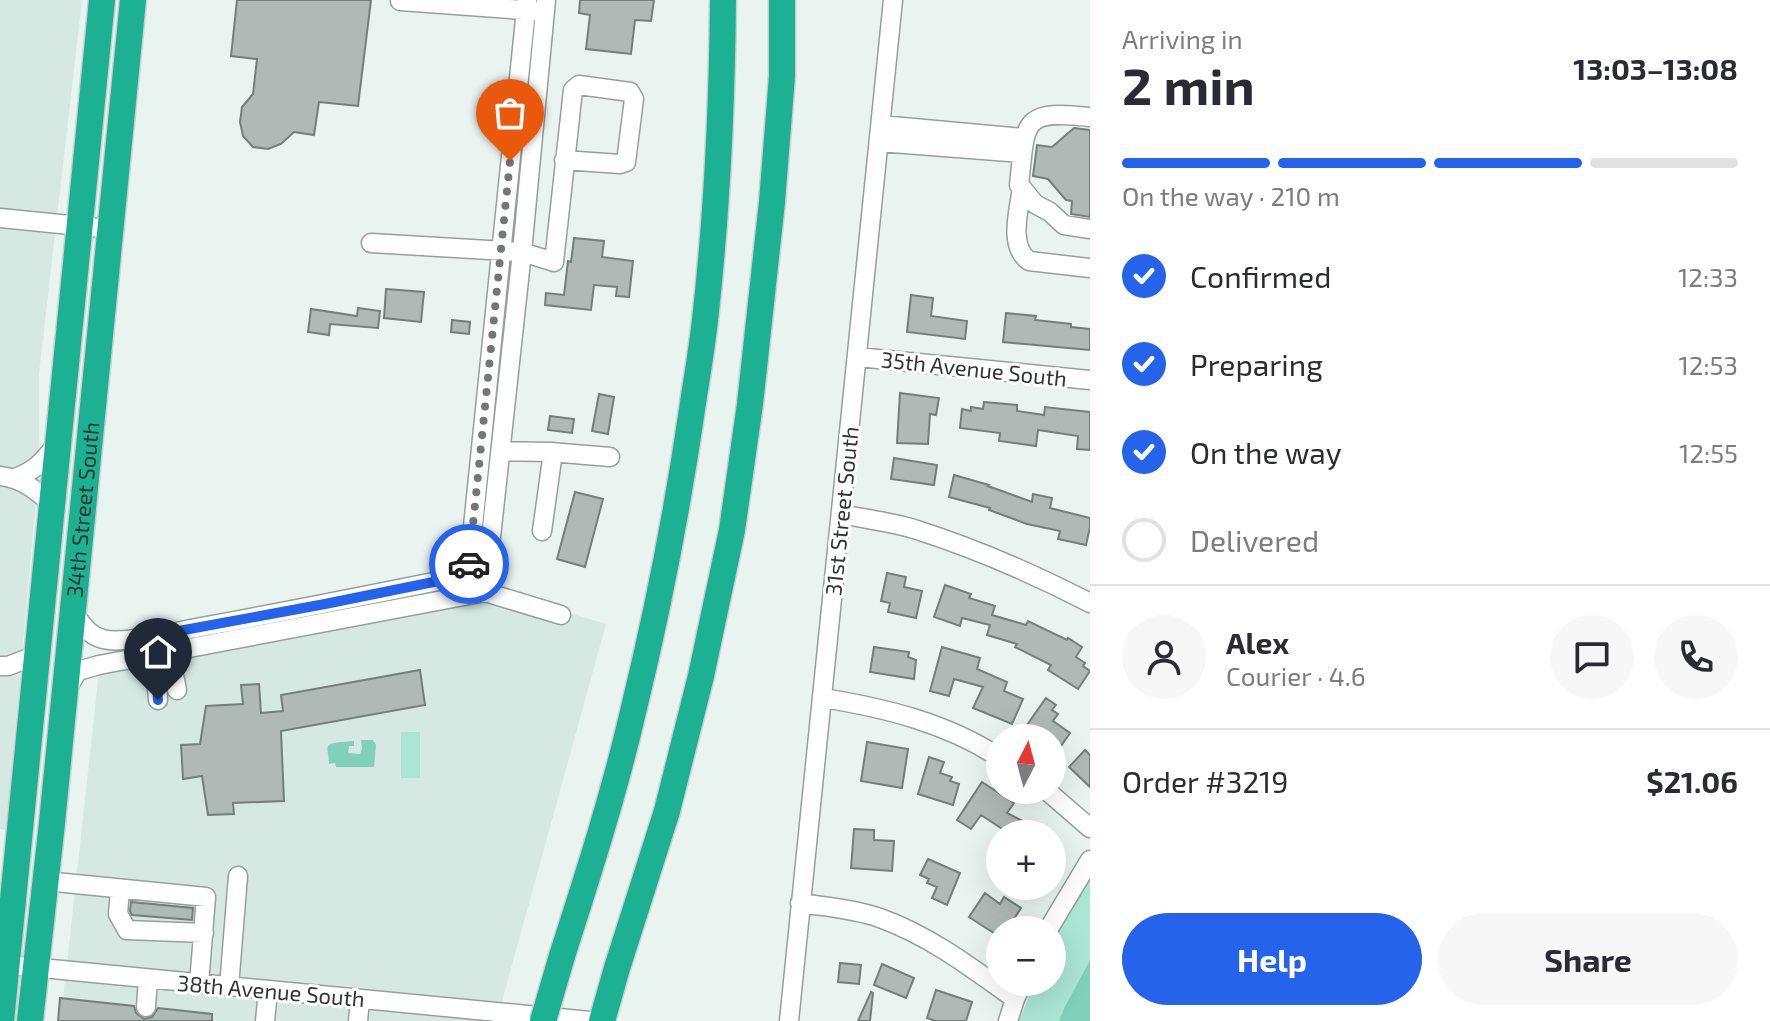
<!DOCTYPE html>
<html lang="en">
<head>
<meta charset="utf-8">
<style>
  :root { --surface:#fff; --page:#f7f7f7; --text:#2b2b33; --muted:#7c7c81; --line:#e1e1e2; --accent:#2563eb }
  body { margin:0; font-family:"Exo 2",sans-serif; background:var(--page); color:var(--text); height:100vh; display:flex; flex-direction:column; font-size:30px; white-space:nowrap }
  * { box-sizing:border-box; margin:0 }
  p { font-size:26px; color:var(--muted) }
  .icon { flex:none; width:44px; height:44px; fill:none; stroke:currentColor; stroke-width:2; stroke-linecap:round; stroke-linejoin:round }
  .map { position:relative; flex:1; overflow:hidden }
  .drawer { display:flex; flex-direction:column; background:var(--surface); width:680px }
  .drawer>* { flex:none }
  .needle { width:52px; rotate:6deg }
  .buttons { position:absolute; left:986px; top:724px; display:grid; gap:16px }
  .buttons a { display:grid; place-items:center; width:80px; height:80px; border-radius:50%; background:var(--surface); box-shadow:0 8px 32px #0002; font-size:40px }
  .pin { position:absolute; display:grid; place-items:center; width:68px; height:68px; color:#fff; margin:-82px -34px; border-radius:50% 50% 50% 0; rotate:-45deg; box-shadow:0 0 8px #0007 }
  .pin .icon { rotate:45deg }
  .courier { position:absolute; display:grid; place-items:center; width:80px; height:80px; margin:-40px; border:6px solid #2563eb; border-radius:50%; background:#fff; color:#222; box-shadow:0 2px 10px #0007 }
  .summary em { font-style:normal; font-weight:700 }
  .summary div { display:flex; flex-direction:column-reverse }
  .summary { display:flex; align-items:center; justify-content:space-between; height:136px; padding:0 32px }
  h1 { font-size:52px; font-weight:700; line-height:60px }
  .bar { display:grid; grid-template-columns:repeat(4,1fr); gap:12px 8px; align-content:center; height:96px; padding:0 32px }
  .bar i { height:10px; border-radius:6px; background:var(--line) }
  .bar .active { background:var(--accent) }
  .bar p { grid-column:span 4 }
  .line { display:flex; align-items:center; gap:20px; padding:0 32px; border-top:2px solid var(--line) }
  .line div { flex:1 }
  .round { display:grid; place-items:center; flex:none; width:84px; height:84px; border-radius:42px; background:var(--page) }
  ol { padding:0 32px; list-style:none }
  li { display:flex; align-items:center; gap:24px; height:88px }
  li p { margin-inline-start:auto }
  li .icon { padding:8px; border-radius:50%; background:var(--accent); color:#fff; stroke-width:4 }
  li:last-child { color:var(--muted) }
  li i { width:44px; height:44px; border:4px solid var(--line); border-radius:50% }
  .cta { display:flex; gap:16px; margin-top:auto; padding:16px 32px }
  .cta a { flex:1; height:92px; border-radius:48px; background:var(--accent); color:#fff; font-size:32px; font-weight:700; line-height:92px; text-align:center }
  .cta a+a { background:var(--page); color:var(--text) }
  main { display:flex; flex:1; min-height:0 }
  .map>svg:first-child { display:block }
</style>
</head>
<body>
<main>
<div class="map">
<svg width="1090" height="1021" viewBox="0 0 1090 1021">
  <rect width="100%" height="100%" fill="#e9f4f0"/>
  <!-- built -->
  <path fill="#d5e8e2" d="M0 0H82L39 373V466L6 830 0 829Z
    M483 600 486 603 488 601 565 624 569 613 606 624 501 1005 67 963 99 672 147 664 150 677 151 708 164 707 163 675 166 668 172 699 185 696 177 659Z
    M65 978 497 1021H61Z"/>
  <!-- green -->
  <path fill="#abe6d4" d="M401 732H420V778H401Z
    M1090 876V960L1064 1008 1059 1021H1019L1035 982H1052V941L1059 925Z"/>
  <!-- water -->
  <path fill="#81d0b9" d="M361 740H373L376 745 374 767H336L335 763 329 764C329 748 321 744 341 742 346 742 350 741 354 741V746H349L348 753 360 754 362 749Z
    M1090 960V1021H1059L1064 1008Z"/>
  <!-- building -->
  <path fill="#afb9b6" stroke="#747e7b" stroke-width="2" d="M237 0H371L358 106 319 102 314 135 294 132 281 144 268 149 253 147 243 136 240 122 242 107 253 94 257 59 231 56Z
    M580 0H654L651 21 635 20 631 54 586 49 590 15 579 13Z
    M1074 128 1090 130V217L1071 214 1072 201 1066 200 1048 179 1033 176 1037 145 1052 147Z
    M574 238 604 241 602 257 633 261 629 297 616 296 617 287 594 285 591 310 545 305 546 293 564 295 568 261 571 262Z
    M386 289 424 292 421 322 384 318Z
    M911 295 933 298 931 316 967 321 965 339 907 332Z
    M358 308 380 311 378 328 330 324 329 335 308 332 311 309 357 316Z
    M1006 313 1036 316 1035 320 1071 324V327L1090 329V350L1003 342Z
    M452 320 470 322 469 334 451 332Z
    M900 393 939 398 936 415 930 414 928 444 897 443Z
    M599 394 614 397 608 434 592 431Z
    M984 402 1017 405V411L1044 415 1045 407 1090 412V450L1077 449 1078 436 1038 430 1036 446 999 441 1000 433 960 428 962 409 971 411V407L983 409Z
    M550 416 574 419 572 433 548 430Z
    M894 458 937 465 934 485 891 479Z
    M954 475 989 485 988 486 1032 502 1033 494 1052 498 1050 508 1090 518V527L1086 545 1058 539 1060 531 1027 524 989 510 990 508 949 497Z
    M575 492 603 499 585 567 557 559Z
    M887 573 906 577 904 587 922 591 916 618 888 612 890 603 881 601Z
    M945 585 971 594 969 598 995 606 992 615 1026 625 1028 621 1067 640 1068 638 1082 647 1076 657 1085 663 1083 666 1090 671 1078 689 1048 670 1051 665 1015 647 1017 644 987 635 990 625 962 618 960 626 934 617Z
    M874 647 909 652 908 657 916 660 914 679 870 672Z
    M942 647 980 658 977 669 1007 682 1004 691 1023 699 1012 724 973 708 983 687 954 679 949 696 930 691Z
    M420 670 425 705 281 731 284 801 233 803 234 814 208 815 202 776 183 779 181 745 200 744 206 706 243 704 241 685 259 684 261 713 283 711 281 695Z
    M1046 698 1056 705 1052 710 1058 714 1053 721 1070 733 1052 759V738H1030L1022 732Z
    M867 742 908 749 902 788 861 781Z
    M1085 750 1090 755V787L1069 767Z
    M929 757 944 762 940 773 952 777 950 781 959 784 953 805 918 794Z
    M982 782 1014 803 1007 813 1048 834H1010L981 815 971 829 957 820Z
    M854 829 874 830V840L894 841 892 871 851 868Z
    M928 859 960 873 947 905 932 898 937 887 927 883 929 879 920 875Z
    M985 893 1000 904 1004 897 1021 908 1007 930H1000V937L969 917Z
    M131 902 193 908 192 920 132 915 130 911Z
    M840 963 861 965 859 984 838 982Z
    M882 964 914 978 906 998 874 985Z
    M936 990 972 1002 966 1021H935L927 1018Z
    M871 992 873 993 870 1021H858Z
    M60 998 134 1006 136 1013 144 1019 152 1017 158 1008 212 1014V1021H58Z"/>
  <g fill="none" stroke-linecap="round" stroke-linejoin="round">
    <!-- minor casing -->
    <g stroke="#95a09c" stroke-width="21">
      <path id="minor" d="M400 1 537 11
        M1090 117C1020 109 1026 122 1019 185L1022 188C1019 210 1008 246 1029 261L1090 268
        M881 125 1024 138
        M879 142 1022 153
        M1022 188 1035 204 1050 212 1064 225 1090 229
        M0 218 110 229
        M371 243 522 252 554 262 573 90 579 85 630 92 634 99 626 162 620 164 564 160
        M858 357 1090 380
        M501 451 550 452 610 457
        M0 476C23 479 36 490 53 505
        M15 478C37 470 44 460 58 442
        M841 514C865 519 890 522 914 529 974 548 1034 574 1090 603
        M542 531 553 452
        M468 575 527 0
        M478 586 485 592 561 615
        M485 592 522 252 546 0
        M73 610C80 623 88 635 103 639 123 645 179 631 201 627 290 611 379 593 468 575
        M163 643 172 665 177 690
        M149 647 156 675 158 700
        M0 666H8L37 655
        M66 690 78 671 99 665 485 592
        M823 698C885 708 947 723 1000 758
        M1046 790 1090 828
        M45 881 206 897 199 984
        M120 889 118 914 127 930 204 933
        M800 903C826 907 855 909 880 918 930 936 972 968 1015 999
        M1048 930 1090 860
        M0 964 590 1021
        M229 987 238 876
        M146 1007 148 979
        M265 1021 268 991
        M358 1021 360 999
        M789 1021 893 0
        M1008 1021 1015 999 1023 982"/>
    </g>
    <!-- highway casing -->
    <g stroke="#cecfcf" stroke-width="29">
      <g id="highway">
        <path d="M562 956C588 875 614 794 633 712 658 610 678 507 693 403 697 376 702 348 705 320 717 214 722 107 723 0"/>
        <path d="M1 1021 102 0"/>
        <path id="s1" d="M30 1021 52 823 133 0"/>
        <path d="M602 1021 617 968 667 811 701 676 732 530 750 404 772 202 782 76V0"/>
      </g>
    </g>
    <!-- minor -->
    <use href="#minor" stroke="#fff" stroke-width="18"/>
    <!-- highway -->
    <use href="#highway" stroke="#1bb192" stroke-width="26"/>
    <!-- highway-bridge casing -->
    <g stroke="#cecfcf" stroke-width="29" stroke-linecap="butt">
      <path id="highway-bridge" d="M543 1021 562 956"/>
    </g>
    <!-- highway-bridge -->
    <use href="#highway-bridge" stroke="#1bb192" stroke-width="26"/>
  </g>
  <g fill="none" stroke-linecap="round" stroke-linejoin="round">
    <!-- done -->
    <path stroke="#727876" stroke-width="8" stroke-dasharray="0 14.4" d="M469 564 510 161"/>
    <!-- route -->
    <path stroke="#2563eb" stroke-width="10" d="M158 700 156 675 146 637 325 604 468 575 469 564"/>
  </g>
  <g text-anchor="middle" stroke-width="6" stroke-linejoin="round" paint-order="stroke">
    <!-- street labels -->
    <g font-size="22" fill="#323635" stroke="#fff">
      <text transform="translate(974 369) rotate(6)" y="8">35th Avenue South</text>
      <text dy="8" stroke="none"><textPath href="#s1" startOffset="514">34th Street South</textPath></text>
      <text transform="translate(842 511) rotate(-84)" y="8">31st Street South</text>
      <text transform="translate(271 991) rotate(5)" y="8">38th Avenue South</text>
    </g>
  </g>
</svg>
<div class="buttons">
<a><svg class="needle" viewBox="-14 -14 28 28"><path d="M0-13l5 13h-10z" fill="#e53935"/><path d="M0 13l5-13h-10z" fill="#7c7c81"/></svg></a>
<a>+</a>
<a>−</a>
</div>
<div class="pin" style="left:510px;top:161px;background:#ea580c"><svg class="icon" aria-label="bag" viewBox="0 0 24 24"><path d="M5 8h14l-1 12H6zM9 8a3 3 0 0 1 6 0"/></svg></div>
<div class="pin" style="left:158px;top:700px;background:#1f2937"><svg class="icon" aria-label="home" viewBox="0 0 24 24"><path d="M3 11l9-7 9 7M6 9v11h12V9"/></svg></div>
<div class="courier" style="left:469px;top:564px"><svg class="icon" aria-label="car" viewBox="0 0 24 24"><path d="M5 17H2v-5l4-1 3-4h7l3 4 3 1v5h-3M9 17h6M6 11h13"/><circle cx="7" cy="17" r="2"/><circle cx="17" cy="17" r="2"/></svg></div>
</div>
<section class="drawer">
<div class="summary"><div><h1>2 min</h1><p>Arriving in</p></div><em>13:03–13:08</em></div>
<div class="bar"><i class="active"></i><i class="active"></i><i class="active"></i><i></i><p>On the way · 210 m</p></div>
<ol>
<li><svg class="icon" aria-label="check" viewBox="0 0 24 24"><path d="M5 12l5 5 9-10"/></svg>Confirmed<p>12:33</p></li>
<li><svg class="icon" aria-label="check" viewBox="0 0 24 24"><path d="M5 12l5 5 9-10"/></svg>Preparing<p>12:53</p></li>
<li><svg class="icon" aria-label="check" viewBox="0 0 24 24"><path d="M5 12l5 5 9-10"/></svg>On the way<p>12:55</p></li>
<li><i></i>Delivered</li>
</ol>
<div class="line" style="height:144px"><a class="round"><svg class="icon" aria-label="person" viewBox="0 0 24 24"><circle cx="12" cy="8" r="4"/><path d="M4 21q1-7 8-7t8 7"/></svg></a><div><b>Alex</b><p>Courier · 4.6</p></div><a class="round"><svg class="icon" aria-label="chat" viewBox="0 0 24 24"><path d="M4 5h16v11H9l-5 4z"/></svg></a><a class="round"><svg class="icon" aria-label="phone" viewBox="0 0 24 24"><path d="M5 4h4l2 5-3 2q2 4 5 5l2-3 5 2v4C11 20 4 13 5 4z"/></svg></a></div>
<div class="line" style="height:104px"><div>Order #3219</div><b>$21.06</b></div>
<div class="cta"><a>Help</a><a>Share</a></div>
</section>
</main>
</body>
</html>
